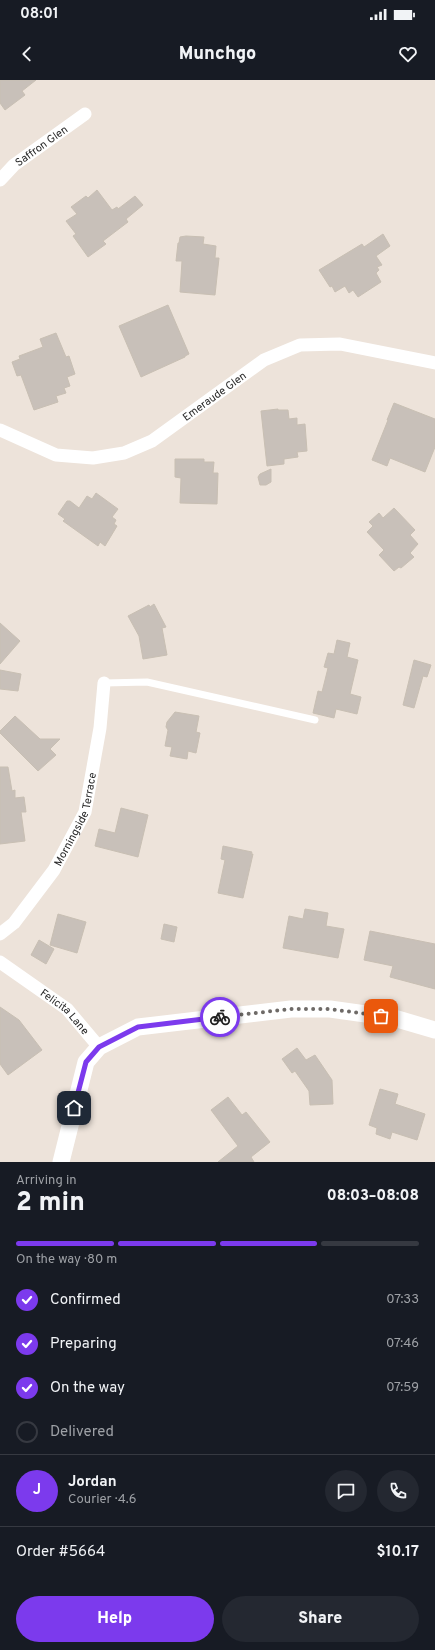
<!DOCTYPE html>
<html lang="en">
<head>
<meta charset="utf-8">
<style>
  :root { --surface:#171b24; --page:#242831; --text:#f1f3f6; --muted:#9ea1a6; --line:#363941; --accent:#7c3aed }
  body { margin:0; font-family:Overpass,sans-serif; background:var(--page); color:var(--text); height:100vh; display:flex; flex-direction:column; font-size:15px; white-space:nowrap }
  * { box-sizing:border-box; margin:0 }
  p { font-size:13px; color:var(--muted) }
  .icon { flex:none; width:22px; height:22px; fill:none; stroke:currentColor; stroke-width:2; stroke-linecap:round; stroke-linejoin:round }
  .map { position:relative; height:1082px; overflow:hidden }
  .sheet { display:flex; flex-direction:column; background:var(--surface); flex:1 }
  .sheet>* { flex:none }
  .pin { position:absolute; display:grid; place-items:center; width:34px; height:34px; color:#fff; margin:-17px; border-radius:8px; box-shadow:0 2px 6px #0006 }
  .courier { position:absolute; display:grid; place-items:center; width:40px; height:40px; margin:-20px; border:3px solid #7c3aed; border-radius:50%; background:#fff; color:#222; box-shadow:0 1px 5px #0007 }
  .headline em { font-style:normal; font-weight:800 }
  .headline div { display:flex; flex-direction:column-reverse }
  .headline { display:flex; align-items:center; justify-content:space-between; height:68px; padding:0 16px }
  h1 { font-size:26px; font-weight:800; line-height:30px }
  .bar { display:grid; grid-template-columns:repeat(4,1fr); gap:6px 4px; align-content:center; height:48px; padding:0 16px }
  .bar i { height:5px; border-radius:3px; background:var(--line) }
  .bar .selected { background:var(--accent) }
  .bar p { grid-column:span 4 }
  .line { display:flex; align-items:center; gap:10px; padding:0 16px; border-top:1px solid var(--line) }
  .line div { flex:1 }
  .round { display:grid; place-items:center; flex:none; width:42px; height:42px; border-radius:21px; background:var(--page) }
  ol { padding:0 16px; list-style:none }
  li { display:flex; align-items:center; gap:12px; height:44px }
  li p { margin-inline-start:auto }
  li .icon { padding:4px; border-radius:50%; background:var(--accent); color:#fff; stroke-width:4 }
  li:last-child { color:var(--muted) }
  li i { width:22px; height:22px; border:2px solid var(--line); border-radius:50% }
  .action { display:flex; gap:8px; margin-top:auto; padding:8px 16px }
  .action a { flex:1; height:46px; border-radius:24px; background:var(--accent); color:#fff; font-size:16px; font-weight:800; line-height:46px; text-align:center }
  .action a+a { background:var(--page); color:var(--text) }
  .status { display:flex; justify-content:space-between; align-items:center; height:28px; padding:0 20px; background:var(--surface); direction:ltr }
  .status svg { height:11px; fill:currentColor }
  header { display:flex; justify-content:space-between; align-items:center; height:52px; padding:0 16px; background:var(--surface); font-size:18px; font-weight:800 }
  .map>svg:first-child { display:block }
</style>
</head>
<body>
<div class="status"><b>08:01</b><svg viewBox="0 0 49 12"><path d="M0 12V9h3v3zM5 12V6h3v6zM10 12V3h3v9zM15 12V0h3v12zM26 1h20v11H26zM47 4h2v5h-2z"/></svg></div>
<header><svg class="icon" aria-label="back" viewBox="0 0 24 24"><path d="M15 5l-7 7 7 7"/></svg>Munchgo<svg class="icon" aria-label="heart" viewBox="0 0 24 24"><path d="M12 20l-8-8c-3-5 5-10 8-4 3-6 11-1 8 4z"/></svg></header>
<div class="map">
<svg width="435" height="1082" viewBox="0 0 435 1082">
  <rect width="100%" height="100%" fill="#ede3da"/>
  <!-- building -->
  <path fill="#c8c0b9" stroke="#c8bfb3" d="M0 0H36L22 11 25 15 5 30 0 23Z
    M97 110 112 130 117 127 118 129 135 116 143 125 126 139 128 142 103 161 106 164 88 177 73 156 76 154 66 141 77 134 71 127 86 116 88 118Z
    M383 154 390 166 376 176 382 185 377 187 379 190 376 193 381 202 358 217 353 210 349 213 345 206 335 212 332 206 330 207 319 190 362 164 364 167Z
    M186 156 204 157 203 164 216 166 215 178H219L215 215 180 212 182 181H176L178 163H179L180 157Z
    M168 225 189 274 185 276V277L141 297 119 246Z
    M56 253 66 277 69 276 75 294 67 297 70 306 64 308 66 313 56 316 58 322 34 330 21 295 17 296 12 282 20 279 19 276 43 267 40 259Z
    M394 323 435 339V367L425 392 390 378 387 386 372 380 388 340H387Z
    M278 329V330H288L289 339 297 338V345L305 344 307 371 297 372 298 377 284 379V384L267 386 261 331Z
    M175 379H204V382H214L213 393H218L217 424 180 423 181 398 175 397Z
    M271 389V402L266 405H260L258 397 260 394Z
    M96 413 118 429 112 437 116 440 114 444 117 446 105 466 100 462 98 466 63 441 65 439 58 434 67 421H70L79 428 87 416 92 419Z
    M394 428 415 450 410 455 418 464 410 473 414 477 401 488 399 487 394 491 379 475 384 470 367 452 373 446 369 442 379 433 383 438Z
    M154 524 166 547 162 548 167 575 143 579 139 556 128 536 149 525 150 527Z
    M0 543 20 561 0 584Z
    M337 560 350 563 347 577 358 580 350 614 361 617 357 634 336 629 334 638 313 633 318 611 322 612 328 588 324 587 328 573 334 574Z
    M414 580 431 585 427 597 423 596 414 628 403 625Z
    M0 590 21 594 18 611 0 609Z
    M175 632 199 636 196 652 200 653 196 673 188 671 187 679 170 676 172 667 165 666 168 650 166 647 167 642Z
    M15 636 40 659H60L50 669 56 675 38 691 0 653V651Z
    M0 687H8L12 711 15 710V718L24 717 26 732H21L25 761 0 764Z
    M121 728 148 735 138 777 95 766 99 749 115 753Z
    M223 766 252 772 251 774H253L243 818 218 813 225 780 221 779Z
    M305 829 328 833 326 846 344 849 338 878 283 868 289 836 303 839Z
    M58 834 86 842 77 873 50 865Z
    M164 844 177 847 174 862 161 859Z
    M370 851 435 864V909L390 897 393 886 364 880Z
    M39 860 54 869 46 884 31 875Z
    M0 927 19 940 42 970 8 995 0 984Z
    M297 968 306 980 315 975 332 1000 333 1024 310 1025 309 1011 295 991 292 993 282 979Z
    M380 1009 398 1014 395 1024 425 1034 417 1060 392 1052 390 1059 376 1054 377 1048 369 1045Z
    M228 1017 242 1035 246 1032 270 1062 251 1077 254 1082H218L238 1066 211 1030Z"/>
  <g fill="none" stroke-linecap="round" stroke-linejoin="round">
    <!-- service -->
    <path stroke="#fff" stroke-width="7" d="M104 603 147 602 315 640"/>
    <!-- minor -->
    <g stroke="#fff" stroke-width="13">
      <path id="s1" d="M0 100 14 85 85 34"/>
      <path id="s2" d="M0 350 56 375 93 378 124 373 152 361 264 280 300 265 340 264 435 283"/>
      <path id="s3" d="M0 854 14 843 54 790 85 732 100 648 104 603"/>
      <path id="s4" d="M0 882 67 929 99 967"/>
    </g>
    <!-- tertiary -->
    <path stroke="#fff" stroke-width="17" d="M61 1082 86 982 99 967 138 947 291 929H330L394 938 435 950"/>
  </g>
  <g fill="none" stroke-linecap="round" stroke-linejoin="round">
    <!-- done -->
    <path stroke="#6e6a67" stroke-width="4" stroke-dasharray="0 7.2" d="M220 937 291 929H330L381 936"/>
    <!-- route -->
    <path stroke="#7c3aed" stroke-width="5" d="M74 1028 86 982 99 967 138 947 220 937"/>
  </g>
  <g text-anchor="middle" stroke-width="3" stroke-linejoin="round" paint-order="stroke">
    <!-- street labels -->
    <g font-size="11" fill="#292929" stroke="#fff">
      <text dy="4" stroke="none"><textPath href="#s1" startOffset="54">Saffron Glen</textPath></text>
      <text dy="4" stroke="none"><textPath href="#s2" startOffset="237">Emeraude Glen</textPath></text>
      <text dy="4" stroke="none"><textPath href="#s3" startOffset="140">Morningside Terrace</textPath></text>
      <text dy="4" stroke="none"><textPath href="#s4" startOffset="82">Felicita Lane</textPath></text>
    </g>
  </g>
</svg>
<div class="pin" style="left:381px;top:936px;background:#ea580c"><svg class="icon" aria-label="bag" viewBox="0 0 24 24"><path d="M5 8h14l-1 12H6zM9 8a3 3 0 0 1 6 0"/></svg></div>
<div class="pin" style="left:74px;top:1028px;background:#1f2937"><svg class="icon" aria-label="home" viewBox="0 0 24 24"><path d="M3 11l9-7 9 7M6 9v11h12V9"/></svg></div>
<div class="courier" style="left:220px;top:937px"><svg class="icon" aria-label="bike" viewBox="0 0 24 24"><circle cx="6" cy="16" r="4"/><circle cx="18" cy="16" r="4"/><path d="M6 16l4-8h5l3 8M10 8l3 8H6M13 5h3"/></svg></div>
</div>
<section class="sheet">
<div class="headline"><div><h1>2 min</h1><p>Arriving in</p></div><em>08:03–08:08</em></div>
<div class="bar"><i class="selected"></i><i class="selected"></i><i class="selected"></i><i></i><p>On the way · 80 m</p></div>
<ol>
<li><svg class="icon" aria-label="check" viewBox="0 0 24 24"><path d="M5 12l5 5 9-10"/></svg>Confirmed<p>07:33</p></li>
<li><svg class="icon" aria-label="check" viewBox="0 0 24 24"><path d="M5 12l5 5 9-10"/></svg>Preparing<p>07:46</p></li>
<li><svg class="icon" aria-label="check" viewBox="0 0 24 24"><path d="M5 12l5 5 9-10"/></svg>On the way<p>07:59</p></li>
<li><i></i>Delivered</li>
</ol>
<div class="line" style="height:72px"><b class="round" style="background:var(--accent);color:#fff">J</b><div><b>Jordan</b><p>Courier · 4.6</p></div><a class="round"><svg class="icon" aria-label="chat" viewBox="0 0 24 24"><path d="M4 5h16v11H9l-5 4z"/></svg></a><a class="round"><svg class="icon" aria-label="phone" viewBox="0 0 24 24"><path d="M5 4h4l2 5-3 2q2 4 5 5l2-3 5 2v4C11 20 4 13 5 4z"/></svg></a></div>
<div class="line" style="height:52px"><div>Order #5664</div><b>$10.17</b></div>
<div class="action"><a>Help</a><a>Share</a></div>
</section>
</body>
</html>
